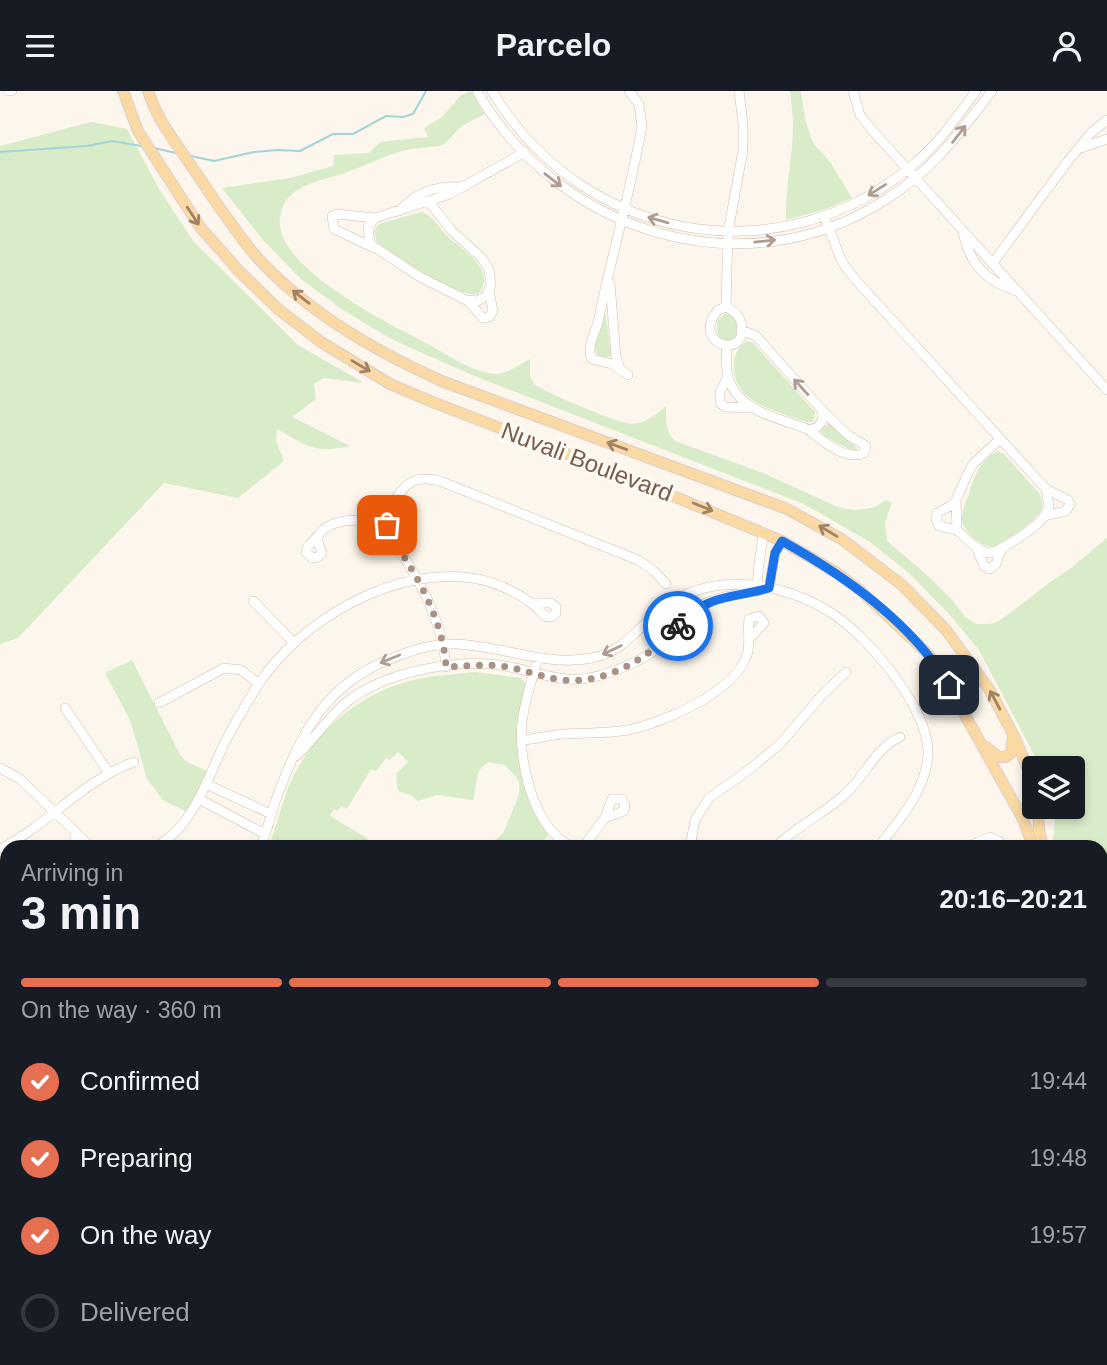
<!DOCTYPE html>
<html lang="en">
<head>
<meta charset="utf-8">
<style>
  :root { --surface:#171b24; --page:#242831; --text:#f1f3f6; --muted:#9ea1a6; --line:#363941; --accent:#e76f51 }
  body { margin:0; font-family:Arial,sans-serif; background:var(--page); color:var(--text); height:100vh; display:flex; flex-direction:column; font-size:26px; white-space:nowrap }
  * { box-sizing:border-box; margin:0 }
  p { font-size:23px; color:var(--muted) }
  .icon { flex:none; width:38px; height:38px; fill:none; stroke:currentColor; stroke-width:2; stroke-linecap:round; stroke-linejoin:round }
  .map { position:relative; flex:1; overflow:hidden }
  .sheet { position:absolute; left:0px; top:749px; width:1108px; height:525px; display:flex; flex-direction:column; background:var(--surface); border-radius:21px 21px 0 0; box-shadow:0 4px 10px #0003 }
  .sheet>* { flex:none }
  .controls { position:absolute; left:1022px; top:665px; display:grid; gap:14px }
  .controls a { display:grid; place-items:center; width:63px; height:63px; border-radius:7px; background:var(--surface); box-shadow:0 4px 10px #0003; font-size:35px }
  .pin { position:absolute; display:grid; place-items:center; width:60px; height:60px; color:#fff; margin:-30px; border-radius:14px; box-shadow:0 4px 10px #0006 }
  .courier { position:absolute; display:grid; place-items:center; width:70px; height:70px; margin:-35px; border:5px solid #1a73e8; border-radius:50%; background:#fff; color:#222; box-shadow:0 2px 9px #0007 }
  .overview em { font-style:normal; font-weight:700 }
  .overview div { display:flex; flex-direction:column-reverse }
  .overview { display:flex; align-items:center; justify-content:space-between; height:119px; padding:0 21px }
  h1 { font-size:46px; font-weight:700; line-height:52px }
  .bar { display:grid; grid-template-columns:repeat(4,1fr); gap:10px 7px; align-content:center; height:84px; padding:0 21px }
  .bar i { height:9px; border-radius:5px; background:var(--line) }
  .bar .selected { background:var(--accent) }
  .bar p { grid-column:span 4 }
  ol { padding:0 21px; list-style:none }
  li { display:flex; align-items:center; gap:21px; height:77px }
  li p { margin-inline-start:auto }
  li .icon { padding:7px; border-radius:50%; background:var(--accent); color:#fff; stroke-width:4 }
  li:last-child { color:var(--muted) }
  li i { width:38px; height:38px; border:4px solid var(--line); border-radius:50% }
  header { display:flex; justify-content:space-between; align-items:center; height:91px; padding:0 21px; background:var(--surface); font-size:32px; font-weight:700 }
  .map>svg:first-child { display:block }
</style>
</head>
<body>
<header><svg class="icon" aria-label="menu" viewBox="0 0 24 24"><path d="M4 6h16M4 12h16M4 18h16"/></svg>Parcelo<svg class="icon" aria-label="person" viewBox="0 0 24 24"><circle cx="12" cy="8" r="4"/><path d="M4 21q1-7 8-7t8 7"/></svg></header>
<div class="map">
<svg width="1107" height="1274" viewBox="0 0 1107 1274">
  <rect width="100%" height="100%" fill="#fdf6ec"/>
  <!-- green -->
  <path fill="#d8ecc9" d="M471 0 485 23C477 27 468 31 461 36 454 41 450 50 442 54 432 57 420 56 410 58 389 62 370 73 350 80 324 91 284 91 280 127 273 176 391 234 428 253 448 264 473 282 496 283 508 283 520 273 530 268V285L534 293C544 301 620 333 632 333 644 333 657 323 666 315 666 329 665 339 675 350L763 382 838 416 853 419 865 418 875 416 886 409 892 412 885 431 887 450 928 485 954 511 965 526 976 533H989L997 531 1009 523 1049 492 1071 477 1107 447V892L1101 879V756H1056L1053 749 1056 716H1073V677H1041L979 559 949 523 910 483 870 451 804 413 472 284 393 249 343 219 301 188 264 150 222 97 290 87 333 75 334 64 369 62 380 51 428 46 424 37 442 26 461 4Z
    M790 0H801L805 28 813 52 830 71 852 107 823 119 786 129C785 97 793 66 793 34 793 23 791 11 790 0Z
    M91 31 127 38 159 98 194 151 298 254 364 292 323 287 314 293 316 308 292 326 350 355C314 363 307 355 277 338L276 350 284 370 238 407 164 392 18 547 0 553V55Z
    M421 121C431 123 438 135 445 143 456 154 474 164 481 178 486 187 485 196 478 203 457 207 397 165 377 152L374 140 379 133Z
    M725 222 731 223 737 230 738 241 731 253C718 246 715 244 718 229Z
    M606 224 611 264 606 267 598 264 594 258 603 226Z
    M747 250 753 252 815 321 813 331H806C777 320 732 312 734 273 734 263 739 255 747 250Z
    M829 331C835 336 854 353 858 359L853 360 822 344 821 340Z
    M998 360 1004 363 1038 401C1042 407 1044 414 1040 421 1036 429 1002 455 993 456 982 457 964 440 962 429 961 421 966 411 969 403 974 385 980 369 998 360Z
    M132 569 180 664 187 671 207 680 187 721 163 709 147 688 130 629 105 582Z
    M475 581 521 587 526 593C512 643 514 702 549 743L538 756H477V753C504 752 503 741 512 721 517 708 522 702 518 688L505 674 489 671C473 679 478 694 473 709L437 704 418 710 411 704 398 700 396 683 408 671 398 661 389 669 386 667 376 680 371 678 347 718 341 715 338 720 334 718 330 725 364 745 373 754 378 751 383 756H268C277 736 281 715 289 695 310 645 354 606 406 591 428 584 452 584 475 581Z
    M1101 938C1107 955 1107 995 1101 1009Z
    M7 1097V1267H134L131 1274H0V1099Z
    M1101 1107 1107 1110V1274H785L798 1267H1101Z"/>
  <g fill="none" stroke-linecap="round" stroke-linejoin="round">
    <!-- stream -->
    <path stroke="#a5d3da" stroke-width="2" d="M154 57 176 62
      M0 61 87 55 112 50 141 55
      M191 65 214 70 254 61 277 59 300 60 333 43H353L386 25 403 26 413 23 426 0"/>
    <!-- river -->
    <path stroke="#bfe3e8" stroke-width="12" d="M1101 799 1107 776
      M1101 832C1105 842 1107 854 1101 863
      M68 1274 72 1267"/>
    <!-- minor casing -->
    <g stroke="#d1beb0" stroke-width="10">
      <path id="minor" d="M8 0H12
        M477 0C558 142 744 200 885 109 933 79 958 44 992 0
        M492 0C581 150 779 188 914 73 939 52 957 26 976 0
        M853 0 860 24 872 39 1107 299
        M1081 57 1107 48
        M429 111 452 140 482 167 489 179 491 193 487 204 478 210 466 209 420 186 370 153 368 136 375 127 450 103 525 61
        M399 120C417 101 436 94 462 96
        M824 125 842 171 854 187 1046 398 1049 416C1046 422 1042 430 1036 434 1030 440 995 463 989 462 977 460 966 447 957 439L956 409 968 382 973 373 999 349
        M963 142C970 173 986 190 1016 200
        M372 156 334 138 332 125 336 123 375 127
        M992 173 1068 70 1091 42 1107 29
        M610 192 616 266 620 278
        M468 210 483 227 489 226 493 220 489 200
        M726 216 728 141 743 59V33L739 0
        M726 216C733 219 739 223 741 231 750 271 689 254 718 219Z
        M726 256C727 266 725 279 729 289 740 321 779 327 807 338 818 340 825 330 822 319L756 245 741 239
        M628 284 612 273 592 268C585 257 597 239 599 227 612 162 631 99 642 35L639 13 629 0
        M728 285 720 301V312L725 316 750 317
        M807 338C821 349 846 371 864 362L866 355 848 344 822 319
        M956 409 952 414 937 422 936 428 939 435 957 439
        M1044 425 1066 420 1070 413 1068 409 1046 398
        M317 448 322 462 318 466 312 467 306 461 308 455C314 450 318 444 324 438 340 425 369 429 387 434
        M977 458 984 475 990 478 996 473 1001 459
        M769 497 775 462 782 450
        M758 498C756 479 762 460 763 441
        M253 510 293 551
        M538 567C532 588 525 609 522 631 518 670 533 737 572 756
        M446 576C444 540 426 501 407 471 401 460 391 451 388 439 386 430 389 421 393 413 405 391 415 384 440 390L638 469 654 480 666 493
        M159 612 224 577 241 579 258 592
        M65 617 109 682
        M522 649C536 648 550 644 564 643 585 641 607 643 628 639 663 632 735 601 747 564 751 551 747 541 749 528L759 525 764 532 750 547
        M296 665C315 648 328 626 347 611 385 580 462 566 510 576 541 582 566 594 598 585 623 578 650 566 668 548 677 537 685 525 697 517 718 503 745 504 768 497
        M0 677 20 688 91 756
        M206 693 271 723
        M199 708 265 743
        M75 742V756
        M154 756C191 740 208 687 224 653 233 636 243 618 253 602 295 530 399 470 483 489 499 493 518 502 531 512 537 516 541 522 547 526H552L556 522V516L551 512H531
        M260 756C267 742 270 726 275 711 299 647 322 595 390 568 409 560 435 552 456 553 503 555 546 576 592 567 623 561 638 537 660 519 677 504 702 496 723 494 758 490 800 502 830 521 867 544 931 619 928 665 925 700 900 729 878 756
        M583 756 605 727 612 708H622L625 714 624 720 605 727
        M690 756 695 729 709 707 750 678 780 653 823 603 846 581
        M776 756C800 731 832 720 856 692 869 675 880 655 900 646
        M967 756 990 746 999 750V756
        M0 758C48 734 82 690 134 671
        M0 835 7 834
        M0 856H7
        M0 969 7 973
        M0 1023 7 1016
        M0 1038 7 1036
        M248 1267 249 1274
        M385 1267 395 1274
        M624 1267 625 1274
        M191 1274 192 1267
        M262 1274V1267
        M351 1274 359 1267
        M443 1274 448 1267
        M532 1274 536 1267
        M671 1274 682 1267"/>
    </g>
    <!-- major casing -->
    <g stroke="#dad1cd" stroke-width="12">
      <path id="major" d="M123 0 138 40 200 136 239 180 278 218 321 251 390 293 435 312 627 386 782 450 837 482 861 500 928 563 941 581 1023 728 1033 756
        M148 0C159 32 172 46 190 73 211 104 231 135 255 164 305 220 376 261 444 291L787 418 843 449 902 494 946 539 989 598 1015 647 1034 693
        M986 656 999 666H1006L1011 662 1013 644
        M1038 716 1039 739 1043 756
        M1101 912 1107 925
        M1101 1038 1102 1024 1107 1013
        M1101 1040V1052L1107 1071
        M744 1274 756 1267"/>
    </g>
    <!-- minor -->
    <use href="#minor" stroke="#fff" stroke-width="9"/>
    <!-- major -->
    <use href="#major" stroke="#fbd9a5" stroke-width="10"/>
  </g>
  <!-- one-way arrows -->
  <defs><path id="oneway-shaft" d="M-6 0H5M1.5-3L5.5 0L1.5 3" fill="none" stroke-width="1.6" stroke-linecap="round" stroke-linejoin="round" transform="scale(1.75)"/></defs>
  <g stroke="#af9d94">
    <use href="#oneway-shaft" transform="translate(959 43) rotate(-52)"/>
    <use href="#oneway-shaft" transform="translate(553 89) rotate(38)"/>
    <use href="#oneway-shaft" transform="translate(877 99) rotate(148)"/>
    <use href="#oneway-shaft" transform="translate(658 129) rotate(-164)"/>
    <use href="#oneway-shaft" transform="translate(765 150) rotate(-6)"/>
    <use href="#oneway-shaft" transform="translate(801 296) rotate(-132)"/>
    <use href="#oneway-shaft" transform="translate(612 559) rotate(154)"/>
    <use href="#oneway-shaft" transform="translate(390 568) rotate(158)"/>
  </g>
  <g stroke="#a18267">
    <use href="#oneway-shaft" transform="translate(193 125) rotate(57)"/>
    <use href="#oneway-shaft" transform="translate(301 206) rotate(-142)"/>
    <use href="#oneway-shaft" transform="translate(361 275) rotate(31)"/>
    <use href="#oneway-shaft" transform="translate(617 355) rotate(-160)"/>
    <use href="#oneway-shaft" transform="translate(703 416) rotate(22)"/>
    <use href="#oneway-shaft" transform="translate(828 440) rotate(-149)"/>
    <use href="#oneway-shaft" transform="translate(995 609) rotate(-118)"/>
  </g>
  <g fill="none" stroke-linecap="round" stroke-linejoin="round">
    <!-- done -->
    <path stroke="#a89285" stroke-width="7" stroke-dasharray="0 12.6" d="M387 434C390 449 400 459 408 472 427 503 444 540 446 576 464 575 482 573 500 575 522 577 542 587 564 589 607 593 651 566 678 535"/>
    <!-- route -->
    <path stroke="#1a73e8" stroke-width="9" d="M678 535C708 502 731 508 769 497L775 462 782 450C845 485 911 531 949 594"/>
  </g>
  <g text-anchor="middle" stroke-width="7" stroke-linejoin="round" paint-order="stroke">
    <!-- street labels -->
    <g font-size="24" fill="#7a5c4d" stroke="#fffaf3">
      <text transform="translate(587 371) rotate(21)" y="8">Nuvali Boulevard</text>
    </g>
  </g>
</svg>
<div class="controls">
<a><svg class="icon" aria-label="layers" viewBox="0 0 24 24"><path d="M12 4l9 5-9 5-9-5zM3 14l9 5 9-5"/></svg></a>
</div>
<div class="pin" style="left:387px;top:434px;background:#ea580c"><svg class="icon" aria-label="bag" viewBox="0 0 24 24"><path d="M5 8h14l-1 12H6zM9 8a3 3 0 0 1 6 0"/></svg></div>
<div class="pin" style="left:949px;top:594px;background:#1f2937"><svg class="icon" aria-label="home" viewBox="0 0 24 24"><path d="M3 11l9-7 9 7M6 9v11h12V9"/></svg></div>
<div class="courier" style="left:678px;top:535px"><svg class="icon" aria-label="bike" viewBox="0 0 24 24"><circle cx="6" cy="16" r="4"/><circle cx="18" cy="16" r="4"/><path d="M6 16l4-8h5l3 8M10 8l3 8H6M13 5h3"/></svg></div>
<section class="sheet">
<div class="overview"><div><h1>3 min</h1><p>Arriving in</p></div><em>20:16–20:21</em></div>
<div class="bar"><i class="selected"></i><i class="selected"></i><i class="selected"></i><i></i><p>On the way · 360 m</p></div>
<ol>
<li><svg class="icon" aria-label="check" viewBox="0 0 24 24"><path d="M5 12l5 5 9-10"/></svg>Confirmed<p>19:44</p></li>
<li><svg class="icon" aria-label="check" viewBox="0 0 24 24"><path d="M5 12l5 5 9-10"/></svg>Preparing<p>19:48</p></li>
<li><svg class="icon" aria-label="check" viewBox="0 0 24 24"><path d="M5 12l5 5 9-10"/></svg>On the way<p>19:57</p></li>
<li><i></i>Delivered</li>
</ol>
</section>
</div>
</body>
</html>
